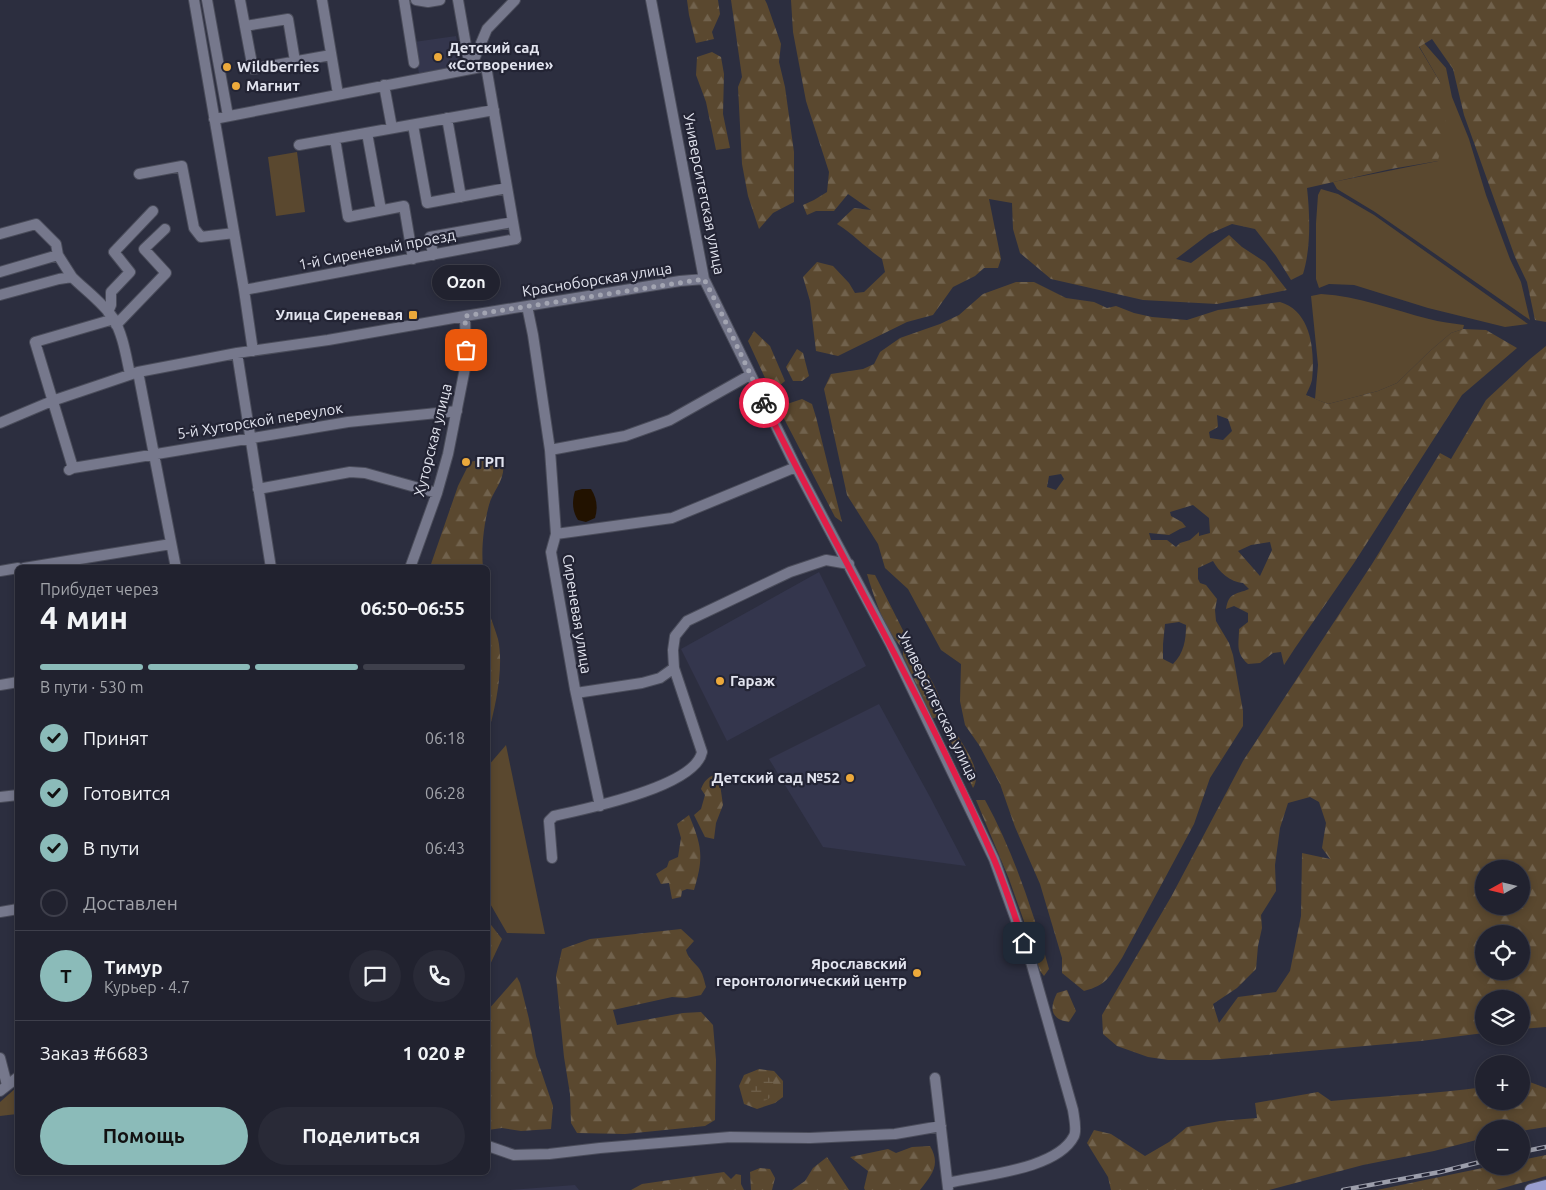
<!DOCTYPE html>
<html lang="ru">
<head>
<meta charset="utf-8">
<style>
  :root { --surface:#21222f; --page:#292a37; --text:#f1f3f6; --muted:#a2a4aa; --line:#3e3f4b; --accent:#8bbbb9 }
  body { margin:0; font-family:Ubuntu,sans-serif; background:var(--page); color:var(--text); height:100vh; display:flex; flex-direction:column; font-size:19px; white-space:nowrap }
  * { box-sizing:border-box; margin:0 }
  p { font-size:16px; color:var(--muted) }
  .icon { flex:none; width:28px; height:28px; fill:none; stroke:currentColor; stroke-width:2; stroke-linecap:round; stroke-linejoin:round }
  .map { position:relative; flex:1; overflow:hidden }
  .sheet { position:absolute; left:15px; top:565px; width:475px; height:610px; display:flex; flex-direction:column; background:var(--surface); border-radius:8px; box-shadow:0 2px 8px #0003,0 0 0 1px var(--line) }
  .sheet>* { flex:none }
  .needle { width:32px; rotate:262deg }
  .controls { position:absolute; left:1475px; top:860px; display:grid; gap:10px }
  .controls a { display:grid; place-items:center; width:55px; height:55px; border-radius:50%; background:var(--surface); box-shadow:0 2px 8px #0003,0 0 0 1px var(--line); font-size:25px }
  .pin { position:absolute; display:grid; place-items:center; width:42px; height:42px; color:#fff; margin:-21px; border-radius:10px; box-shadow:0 2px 8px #0006 }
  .courier { position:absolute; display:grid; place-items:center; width:50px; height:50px; margin:-25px; border:4px solid #e11d48; border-radius:50%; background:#fff; color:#222; box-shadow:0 1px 6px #0007 }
  .bubble { position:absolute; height:35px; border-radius:18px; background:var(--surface); box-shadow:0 2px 8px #0003,0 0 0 1px var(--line); font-size:16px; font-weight:600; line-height:35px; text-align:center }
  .summary em { font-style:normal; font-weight:600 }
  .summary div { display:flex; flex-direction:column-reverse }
  .summary { display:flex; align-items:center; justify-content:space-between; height:85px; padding:0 25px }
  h1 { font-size:32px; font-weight:600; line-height:38px }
  .bar { display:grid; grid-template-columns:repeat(4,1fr); gap:8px 5px; align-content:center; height:60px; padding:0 25px }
  .bar i { height:6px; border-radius:4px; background:var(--line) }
  .bar .active { background:var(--accent) }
  .bar p { grid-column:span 4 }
  .line { display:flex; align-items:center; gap:12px; padding:0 25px; border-top:1px solid var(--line) }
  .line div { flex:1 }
  .round { display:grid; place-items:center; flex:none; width:52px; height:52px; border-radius:26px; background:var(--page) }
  ol { padding:0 25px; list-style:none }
  li { display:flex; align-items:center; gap:15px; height:55px }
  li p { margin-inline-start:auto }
  li .icon { padding:5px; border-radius:50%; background:var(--accent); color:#111; stroke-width:4 }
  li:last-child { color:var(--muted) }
  li i { width:28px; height:28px; border:2px solid var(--line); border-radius:50% }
  .button { display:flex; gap:10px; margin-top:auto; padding:10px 25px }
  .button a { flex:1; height:58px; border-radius:30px; background:var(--accent); color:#111; font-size:20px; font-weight:600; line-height:58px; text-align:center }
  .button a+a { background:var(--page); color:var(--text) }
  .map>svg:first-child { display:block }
</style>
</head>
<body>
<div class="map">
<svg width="1546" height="1190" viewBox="0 0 1546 1190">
  <defs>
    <pattern id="forest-firs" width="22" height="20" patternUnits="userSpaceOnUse" patternTransform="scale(1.25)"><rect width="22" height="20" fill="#5a482f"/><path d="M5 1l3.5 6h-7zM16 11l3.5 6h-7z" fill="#71624d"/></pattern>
    <pattern id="wetland-marsh" width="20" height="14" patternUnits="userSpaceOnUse" patternTransform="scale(1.25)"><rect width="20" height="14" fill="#5a482f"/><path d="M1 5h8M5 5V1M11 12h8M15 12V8" fill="none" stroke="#71624d"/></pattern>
  </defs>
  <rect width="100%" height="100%" fill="#2c2e3f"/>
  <!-- built -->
  <path fill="#34364d" d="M456 36 462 66 419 74 414 42Z
    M819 572 866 666 727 741 681 649Z
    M879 704 930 797 966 866 823 847 769 759Z
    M575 1185 579 1190H510Z"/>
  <!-- green -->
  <path fill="#5a482f" d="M1424 43 1446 68 1452 97 1469 139 1486 195 1510 259 1521 282 1530 320 1375 212 1337 189 1333 182 1438 161 1440 82 1419 46Z
    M297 152 305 212 276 216 268 157Z
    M1321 189 1338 194 1374 215 1528 324 1505 327 1428 308 1354 285 1329 284 1319 288 1316 279V223L1318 195Z
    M1321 294C1359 296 1393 310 1429 319 1440 322 1452 323 1464 325L1463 329 1451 333 1430 351 1397 383 1378 391 1328 404 1315 399 1318 365 1311 296Z
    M506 745 545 934 507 933 488 900V766Z
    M17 1087V1114L0 1116V1102Z"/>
  <!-- forest -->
  <path fill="url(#forest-firs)" fill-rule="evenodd" d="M687 0H718L720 14 712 32 714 39 696 43 689 15Z
    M731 0H765L767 4 781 44 779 62 785 87 794 152V202L773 213 759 229 748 196 742 164 738 87 742 77Z
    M791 0H1546V322L1535 320 1527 282 1515 257 1464 115 1453 69 1432 39 1419 47 1440 82 1446 123 1438 161 1391 169 1307 188C1310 215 1311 248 1303 274L1291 280 1276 256 1255 229 1232 224 1209 234 1176 259 1191 263 1229 235 1242 247 1265 262 1287 290 1217 304 1143 300 1051 279 1020 253 1013 229 1012 203 989 199 1001 259 998 268H984L975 276 953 287 933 315 907 322 838 356 816 351 810 301 803 277 817 262 833 266 849 283 855 293 864 292 885 272 882 259C866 248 853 234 837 224L854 208 871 210 848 194 834 211H816L807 215 803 205 814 200 827 192 829 172 806 101 793 32Z
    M712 52 721 57 724 74 723 114 730 148 716 150 706 102 696 75 697 57Z
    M1016 282H1034L1066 298 1094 302 1107 308 1116 306 1134 313 1152 317 1187 320 1218 310 1280 302C1312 311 1315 353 1312 380 1311 385 1308 390 1306 395L1328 404 1378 391 1397 383 1430 351 1451 333 1463 329 1486 330 1517 348 1462 395 1354 563 1295 648 1284 665 1281 652 1273 653 1260 663 1248 664C1235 652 1239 645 1239 629L1248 622V613L1234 606 1226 609C1229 592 1235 595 1249 589L1243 583C1230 582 1219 572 1213 561L1198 568V579L1200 583 1206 585 1217 599 1215 610 1216 621 1229 643 1233 655 1243 711V726L1210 778 1194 824 1122 958C1109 977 1107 985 1084 991L1062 973V958L1040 884 1015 827 1000 784 979 745 965 725 960 701 961 664 941 650 908 589 885 568 878 544 847 495 824 389 831 374 863 369 874 364 880 352 900 338 940 324 959 315 983 294ZM1217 415 1228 419 1232 431 1223 440 1210 438 1209 432 1218 427ZM1061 474 1064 479 1056 490 1047 487 1049 476ZM1193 505 1209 518 1210 533 1199 536V532L1190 540 1180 543 1176 547 1167 540H1151L1149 533 1169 535 1180 529 1186 527 1182 522 1171 516 1170 512ZM1270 542 1272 550 1260 576 1238 551 1251 545ZM1179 622 1186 625C1186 640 1184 653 1173 664L1163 659V644L1165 624Z
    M754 331 770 346 785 381 778 387 765 378 748 341Z
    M1546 346V1027L1521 1029V999H1484V1033L1421 1041 1210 1060H1168L1148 1057 1117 1046 1103 1034 1102 1015 1171 897 1243 761 1372 564 1440 453 1451 459 1486 400 1530 359ZM1310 797 1319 802 1326 823 1322 848 1330 859 1302 853 1301 916 1290 971 1276 992 1238 997 1219 1023 1213 1004 1237 988 1256 969 1258 946 1262 928 1261 915 1276 891 1275 865 1280 828 1288 803ZM1484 869H1521V906H1484ZM1484 934H1521V971H1484Z
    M797 349 803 353 809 376 802 381H793L786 367Z
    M802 399 812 404 816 417 842 522 835 517 778 407Z
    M493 457 503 462C506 480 493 490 489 505 484 523 481 549 483 567H430L458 486 470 462Z
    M867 574 875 575C887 598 898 621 910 644 921 664 938 686 943 709L939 716 932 719 903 656V648C885 632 874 597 867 574Z
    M488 609C491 619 495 629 498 639 504 666 496 707 488 733Z
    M948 736H958C966 750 983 772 973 788Z
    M716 774 720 784 723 805 716 823 714 839 705 837 694 815 701 809 705 795 701 789C704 781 708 777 716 774Z
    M976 800H985C1014 853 1033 911 1049 969L1044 976 1040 971 1032 944 1009 879Z
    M689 815C702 846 704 857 694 890L687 889 682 891 681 897 672 899 669 883 661 884 656 874 667 867 669 861 678 857 681 838 677 824Z
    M488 921 502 939 488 969Z
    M681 929 694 941 686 950C688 958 693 961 698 967 703 973 704 980 706 987L701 995 686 998 672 997 613 1010 617 1025 683 1013 701 1012 713 1025 716 1060 715 1120 705 1126 625 1134 577 1133 571 1123 570 1094 564 1057 556 976 562 949 590 939Z
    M517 977 520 983 529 1019 536 1056 553 1106 551 1129 521 1131 502 1128 488 1130V1010Z
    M1067 990 1076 1011 1069 1022C1049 1019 1050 1007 1057 993Z
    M759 1069 774 1071 783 1081V1097L775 1103 757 1109 744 1104 739 1086 744 1075Z
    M1527 1081 1546 1088V1127L1521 1131V1129H1484V1138L1434 1151 1363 1165 1269 1190H1111L1108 1177 1087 1143 1094 1130 1111 1134 1145 1156 1169 1142 1187 1127 1220 1121 1257 1118 1255 1103 1318 1092 1331 1101C1382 1096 1433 1094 1484 1087V1101H1521V1082Z
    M930 1146C941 1165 932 1174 920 1190H865L864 1188 868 1171 850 1157 888 1149 896 1153 912 1147Z
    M1546 1155V1176L1496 1190H1377L1492 1166H1521V1160Z
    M827 1157 849 1190H792L805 1181 813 1168Z
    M760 1168 770 1169 775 1178 772 1190H751L750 1172Z
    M724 1172 731 1179 736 1174 741 1175V1184L744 1190H631L642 1184Z"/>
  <!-- wetland -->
  <path fill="url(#wetland-marsh)" d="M748 1088a13 13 0 1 1 26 0a13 13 0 1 1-26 0Z"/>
  <!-- water -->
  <path fill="#221200" d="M582 489H591C597 498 598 508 595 518L586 522 578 520C572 511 572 501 575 491Z"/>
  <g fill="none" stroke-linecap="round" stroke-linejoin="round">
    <!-- minor casing -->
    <g stroke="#4a4c5a" stroke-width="12">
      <path id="minor" d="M194 0 244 290 253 351
        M207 0 228 116
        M240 0 253 69 331 55
        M322 0 338 94
        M404 0 414 63
        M416 0 428 2 440 0
        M458 0 470 68
        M651 0 704 279 796 467 891 645 994 859 1031 962 1073 1110C1074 1117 1077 1130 1074 1136 1057 1170 981 1175 948 1183
        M245 26 288 19 295 61
        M470 69 487 29 515 0
        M384 85 392 128
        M447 118 461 197
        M214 119 486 66 516 239 244 290
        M413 125 427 203 507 188
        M367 133 381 210
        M335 139 348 217 404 206 413 259
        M299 145 494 110
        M139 174 182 166 194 228 201 237 234 233
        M0 234 36 224 56 244 58 255
        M433 255 430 237 513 222
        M0 272 58 255 72 277
        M0 295 59 279 72 277C85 290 103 303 113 318 123 334 126 356 130 374
        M527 306 533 335 550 450 556 534 551 552 575 689 600 806
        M116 325 166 273 144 249 165 229
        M237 353 271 568
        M138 372 176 568
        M0 423 52 401 138 372 237 353 328 340 465 316 680 281 704 279
        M550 450 625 436 670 420 750 375
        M73 468 35 342 114 319 108 312 111 305V292L130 272 114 252 153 211
        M69 470 73 468 348 422 457 411
        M258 489 350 472 365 473 437 493
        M556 534 672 518 796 467
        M24 568 171 544
        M410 568 437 493 448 454 466 363 465 316
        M0 571 18 568
        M0 685 18 682
        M576 693 642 683 660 678 674 668
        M0 797 18 795
        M552 858 549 821 554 816C585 809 695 787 702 752L674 668 673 650 675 636 687 621 790 572 826 560 849 564
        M0 912 18 909
        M0 1058 7 1085
        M935 1078 948 1188
        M0 1091 18 1077
        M488 1146 514 1155 549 1154 600 1148 730 1137 810 1138 895 1134 941 1126"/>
    </g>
    <!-- major casing -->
    <g stroke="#4a4c5a" stroke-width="14">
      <path id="major" d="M1531 1190 1546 1186"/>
    </g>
    <!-- minor -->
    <use href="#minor" stroke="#76788c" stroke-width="10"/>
    <!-- major -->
    <use href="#major" stroke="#999ed0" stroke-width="12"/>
    <!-- rail casing -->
    <g stroke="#9c9eab" stroke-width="4.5">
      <path id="rail" d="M1521 1152 1546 1147
        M1343 1190 1440 1172 1484 1161"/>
    </g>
    <!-- rail -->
    <use href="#rail" stroke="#232434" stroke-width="2.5" stroke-dasharray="8" stroke-linecap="butt"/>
  </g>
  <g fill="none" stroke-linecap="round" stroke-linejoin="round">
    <!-- done -->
    <path stroke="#a2a4b1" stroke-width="5" stroke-dasharray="0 9" d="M466 350 465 316 704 279 718 306 764 403"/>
    <!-- route -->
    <path stroke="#e11d48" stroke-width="6" d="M764 403C839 555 926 702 993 857 1005 885 1014 914 1024 943"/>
  </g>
  <!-- markers -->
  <g fill="#eca93b" stroke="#232434" stroke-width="2">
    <circle cx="438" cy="57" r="5"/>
    <circle cx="227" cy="67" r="5"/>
    <circle cx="236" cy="86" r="5"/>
    <rect x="408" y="310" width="10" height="10" rx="2.5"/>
    <circle cx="466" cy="462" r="5"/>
    <circle cx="720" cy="681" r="5"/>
    <circle cx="850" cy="778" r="5"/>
    <circle cx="917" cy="973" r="5"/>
  </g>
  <g text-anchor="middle" stroke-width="4.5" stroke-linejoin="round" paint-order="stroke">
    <!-- poi labels -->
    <g font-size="15" font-weight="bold" fill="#e2e4ef" stroke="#232434" text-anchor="start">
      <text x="448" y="53">Детский сад<tspan x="448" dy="17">«Сотворение»</tspan></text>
      <text x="237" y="72">Wildberries</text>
      <text x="246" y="91">Магнит</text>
      <text x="403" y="320" text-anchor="end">Улица Сиреневая</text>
      <text x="476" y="467">ГРП</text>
      <text x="730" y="686">Гараж</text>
      <text x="840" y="783" text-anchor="end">Детский сад №52</text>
      <text x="907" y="969" text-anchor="end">Ярославский<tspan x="907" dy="17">геронтологический центр</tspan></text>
    </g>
    <!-- street labels -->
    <g font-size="15" fill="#e2e4ef" stroke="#232434">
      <text transform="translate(704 194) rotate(79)" y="5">Университетская улица</text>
      <text transform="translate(377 250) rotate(-11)" y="5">1-й Сиреневый проезд</text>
      <text transform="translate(597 280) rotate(-9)" y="5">Красноборская улица</text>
      <text transform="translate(260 421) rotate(-9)" y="5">5-й Хуторской переулок</text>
      <text transform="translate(433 440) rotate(-76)" y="5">Хуторская улица</text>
      <text transform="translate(577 614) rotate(81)" y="5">Сиреневая улица</text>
      <text transform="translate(938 706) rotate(64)" y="5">Университетская улица</text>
    </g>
  </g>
</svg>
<div class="controls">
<a><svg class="needle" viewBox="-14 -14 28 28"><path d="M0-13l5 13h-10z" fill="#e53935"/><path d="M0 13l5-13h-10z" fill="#a2a4aa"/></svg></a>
<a><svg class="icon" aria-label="locate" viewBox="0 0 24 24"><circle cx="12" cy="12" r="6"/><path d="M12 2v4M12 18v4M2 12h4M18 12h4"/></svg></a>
<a><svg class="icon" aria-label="layers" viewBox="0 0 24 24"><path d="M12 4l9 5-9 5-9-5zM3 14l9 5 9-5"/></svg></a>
<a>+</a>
<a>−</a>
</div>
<div class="pin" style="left:466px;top:350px;background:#ea580c"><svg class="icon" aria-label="bag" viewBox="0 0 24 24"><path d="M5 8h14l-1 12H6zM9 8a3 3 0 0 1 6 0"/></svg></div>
<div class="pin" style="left:1024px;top:943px;background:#1f2937"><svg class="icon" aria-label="home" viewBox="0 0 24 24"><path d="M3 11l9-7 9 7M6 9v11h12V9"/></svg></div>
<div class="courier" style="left:764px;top:403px"><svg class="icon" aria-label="bike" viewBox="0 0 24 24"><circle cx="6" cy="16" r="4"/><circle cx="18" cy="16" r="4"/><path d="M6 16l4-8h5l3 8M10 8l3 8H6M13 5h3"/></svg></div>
<div class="bubble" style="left:432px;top:265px;width:68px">Ozon</div>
<section class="sheet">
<div class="summary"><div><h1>4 мин</h1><p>Прибудет через</p></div><em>06:50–06:55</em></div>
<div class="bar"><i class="active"></i><i class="active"></i><i class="active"></i><i></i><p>В пути · 530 m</p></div>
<ol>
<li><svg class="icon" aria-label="check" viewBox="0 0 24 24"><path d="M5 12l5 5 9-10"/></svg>Принят<p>06:18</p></li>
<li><svg class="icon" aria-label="check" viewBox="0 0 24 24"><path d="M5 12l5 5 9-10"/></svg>Готовится<p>06:28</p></li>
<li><svg class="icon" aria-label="check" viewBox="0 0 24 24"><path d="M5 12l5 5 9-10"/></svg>В пути<p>06:43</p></li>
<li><i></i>Доставлен</li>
</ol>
<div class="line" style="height:90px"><b class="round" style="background:var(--accent);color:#111">Т</b><div><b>Тимур</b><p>Курьер · 4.7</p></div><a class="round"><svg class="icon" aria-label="chat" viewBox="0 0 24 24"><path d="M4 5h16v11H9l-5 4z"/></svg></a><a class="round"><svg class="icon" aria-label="phone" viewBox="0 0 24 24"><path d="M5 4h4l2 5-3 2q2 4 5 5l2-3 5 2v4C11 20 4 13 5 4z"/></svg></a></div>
<div class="line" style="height:65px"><div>Заказ #6683</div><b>1 020 ₽</b></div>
<div class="button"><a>Помощь</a><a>Поделиться</a></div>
</section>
</div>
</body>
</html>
